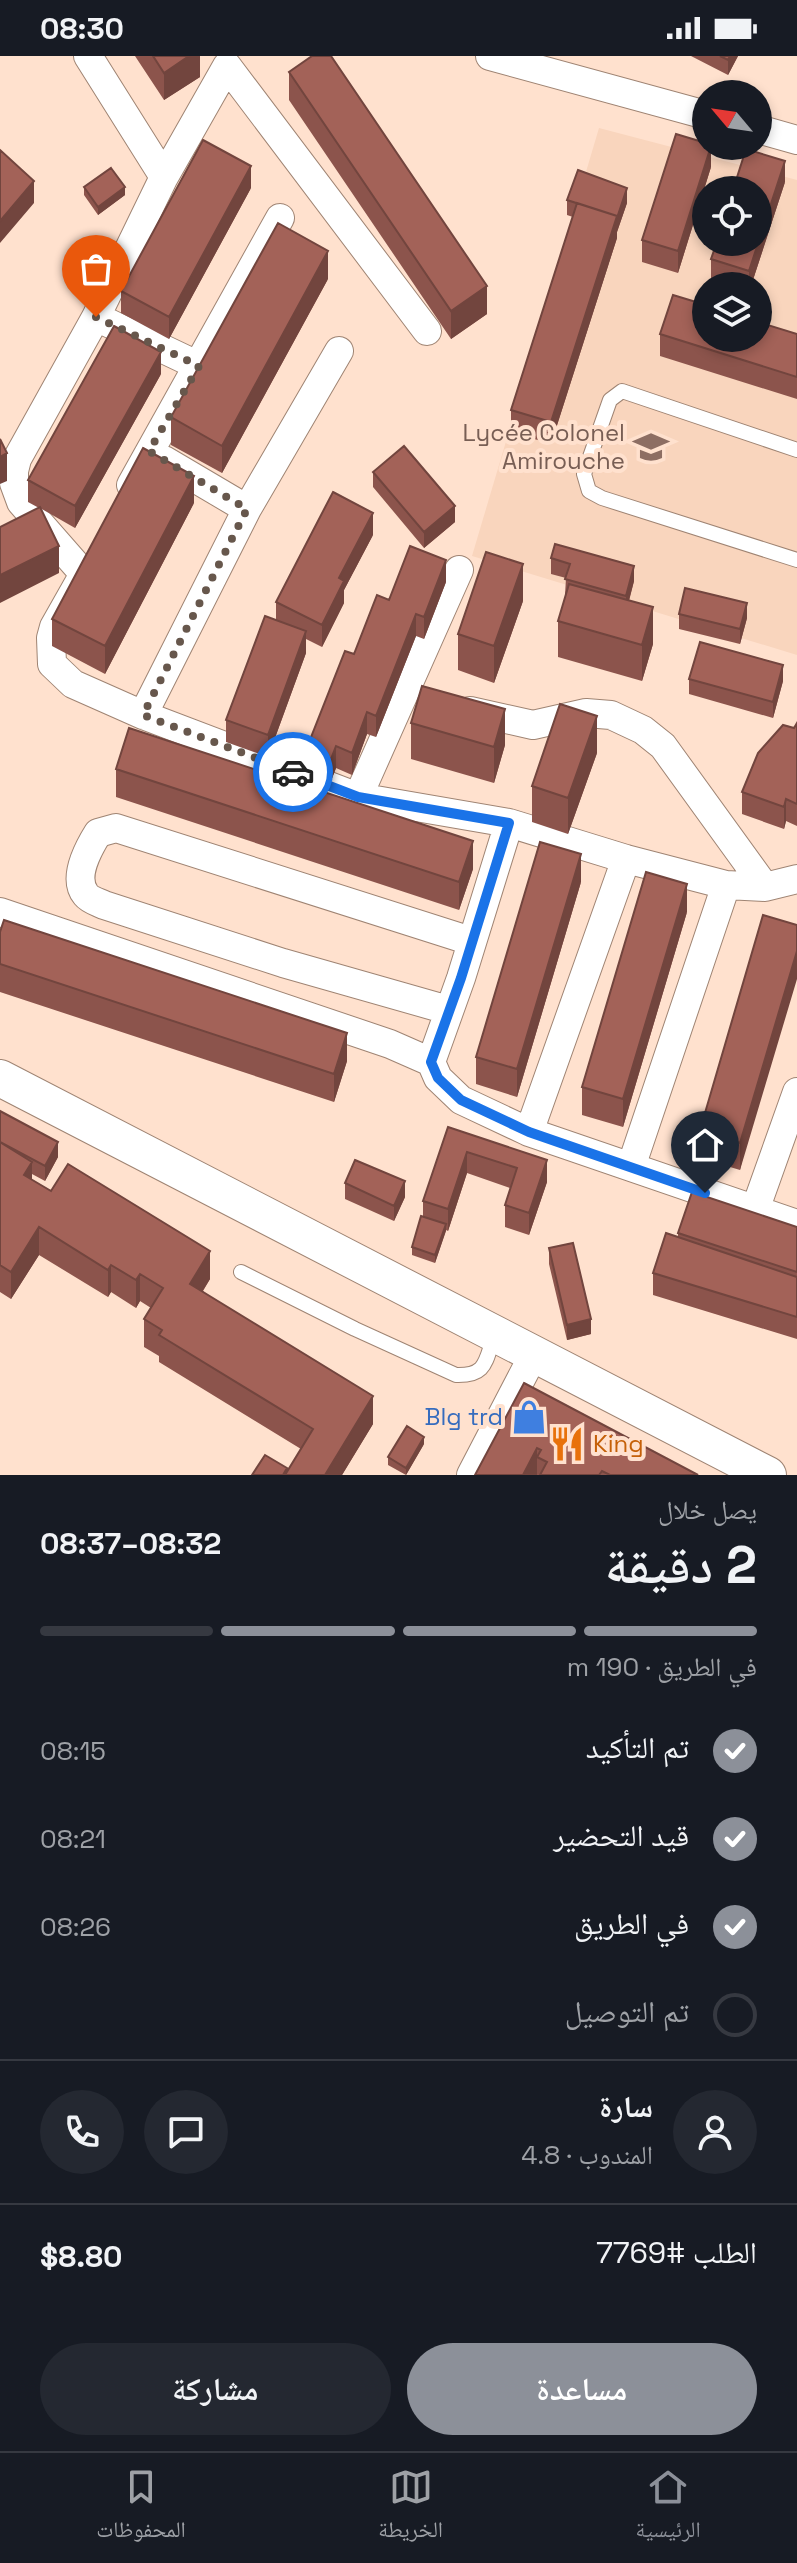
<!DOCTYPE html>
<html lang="ar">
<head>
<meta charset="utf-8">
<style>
  :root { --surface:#171b24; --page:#242831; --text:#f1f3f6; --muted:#9ea1a6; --line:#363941; --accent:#8c9099 }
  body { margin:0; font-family:"Space Grotesk","Noto Naskh Arabic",sans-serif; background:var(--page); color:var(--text); direction:rtl; height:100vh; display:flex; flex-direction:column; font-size:30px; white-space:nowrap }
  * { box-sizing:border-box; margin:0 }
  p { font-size:26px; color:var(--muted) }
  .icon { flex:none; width:44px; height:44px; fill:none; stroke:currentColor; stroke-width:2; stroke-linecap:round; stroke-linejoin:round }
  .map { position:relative; height:1419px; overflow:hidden; direction:ltr }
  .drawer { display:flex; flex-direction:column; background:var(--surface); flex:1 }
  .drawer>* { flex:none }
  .needle { width:52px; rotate:299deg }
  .tools { position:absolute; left:692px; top:24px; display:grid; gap:16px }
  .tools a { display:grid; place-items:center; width:80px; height:80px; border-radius:50%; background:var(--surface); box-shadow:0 4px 12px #0003; font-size:40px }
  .pin { position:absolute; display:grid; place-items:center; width:68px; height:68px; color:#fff; margin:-82px -34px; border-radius:50% 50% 50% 0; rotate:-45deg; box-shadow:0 0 8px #0007 }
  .pin .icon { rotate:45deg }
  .courier { position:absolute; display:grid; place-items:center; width:80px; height:80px; margin:-40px; border:6px solid #1a73e8; border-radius:50%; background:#fff; color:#222; box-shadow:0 2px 10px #0007 }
  .head em { font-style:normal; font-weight:600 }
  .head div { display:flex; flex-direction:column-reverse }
  .head { display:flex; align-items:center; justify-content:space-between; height:136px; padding:0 40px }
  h1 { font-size:52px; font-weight:600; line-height:60px }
  .bar { display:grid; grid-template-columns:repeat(4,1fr); gap:12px 8px; align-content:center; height:96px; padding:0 40px }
  .bar i { height:10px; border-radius:6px; background:var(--line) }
  .bar .current { background:var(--accent) }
  .bar p { grid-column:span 4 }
  .line { display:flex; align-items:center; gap:20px; padding:0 40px; border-top:2px solid var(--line) }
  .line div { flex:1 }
  .round { display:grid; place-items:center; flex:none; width:84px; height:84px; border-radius:42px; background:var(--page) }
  ol { padding:0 40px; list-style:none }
  li { display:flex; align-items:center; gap:24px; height:88px }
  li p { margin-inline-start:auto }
  li .icon { padding:8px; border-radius:50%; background:var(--accent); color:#fff; stroke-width:4 }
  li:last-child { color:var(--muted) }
  li i { width:44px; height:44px; border:4px solid var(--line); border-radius:50% }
  .button { display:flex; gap:16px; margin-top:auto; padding:16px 40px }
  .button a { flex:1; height:92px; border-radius:48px; background:var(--accent); color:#fff; font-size:32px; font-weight:600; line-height:92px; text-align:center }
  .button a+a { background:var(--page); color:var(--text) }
  .status { display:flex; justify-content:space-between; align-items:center; height:56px; padding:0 40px; background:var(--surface); direction:ltr }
  .status svg { height:22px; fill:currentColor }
  .tabs { display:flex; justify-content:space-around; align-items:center; height:112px; border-top:2px solid var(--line); background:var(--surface); font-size:22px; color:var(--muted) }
  .tabs a { display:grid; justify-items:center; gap:4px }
  .tabs .current { color:var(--accent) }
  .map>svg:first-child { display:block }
</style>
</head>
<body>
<div class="status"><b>08:30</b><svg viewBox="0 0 49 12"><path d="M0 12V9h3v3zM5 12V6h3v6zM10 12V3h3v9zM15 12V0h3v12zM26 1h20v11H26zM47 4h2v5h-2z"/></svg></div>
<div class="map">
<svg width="797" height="1419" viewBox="0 0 797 1419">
  <rect width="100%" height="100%" fill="#ffe1ce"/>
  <!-- built -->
  <path fill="#f9d5bd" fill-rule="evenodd" d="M599 72 797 124V599L472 500ZM706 134H758V186H706ZM706 230H758V282H706Z"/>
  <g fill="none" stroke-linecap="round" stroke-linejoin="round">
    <!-- service casing -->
    <g stroke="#9f8473" stroke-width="16">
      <path id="service" d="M797 394 622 335 610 344 584 418 589 435 602 442 797 504
        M241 1216 355 1273 456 1319C488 1320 485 1304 495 1278"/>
    </g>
    <!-- minor casing -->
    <g stroke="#9f8473" stroke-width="30">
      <path id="minor" d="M88 0 164 121
        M490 0 706 59
        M758 73 797 84
        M96 261 199 310
        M427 275 227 10 164 121 96 261 17 403 14 415V427L21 446 84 518 54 571 51 582 52 608 73 628 143 659 358 741 509 767 626 803 726 829 765 831 797 823
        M164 404 247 453
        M131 429 280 162
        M470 655 533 669 586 657 611 659 643 674 663 690 765 831
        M143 659 247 453 339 295
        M358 741 459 514
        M0 856 390 988 431 1006 438 1022 461 1044 529 1076 797 1168
        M448 954 283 907 104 849C98 846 90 844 86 839 72 822 88 793 98 777L116 772 471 885
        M431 1006 461 922 509 767
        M529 1076 626 803
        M631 1111 726 829
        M755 1154 797 1036
        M471 1419 534 1298"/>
    </g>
    <!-- tertiary casing -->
    <g stroke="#9f8473" stroke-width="38">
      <path id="tertiary" d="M0 1022 768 1419"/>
    </g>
    <!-- service -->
    <use href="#service" stroke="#fff" stroke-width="14"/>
    <!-- minor -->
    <use href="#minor" stroke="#fff" stroke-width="28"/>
    <!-- tertiary -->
    <use href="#tertiary" stroke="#fff" stroke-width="36"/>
  </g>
  <!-- wall -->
  <path fill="#8c544c" d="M135 0H200V21L164 44Z
    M691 0H738L728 19Z
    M289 16 487 258 451 283 289 44Z
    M711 111 678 217 642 206V184Z
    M785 126 751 230H728L711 225V203Z
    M84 131 125 139 98 159 84 139Z
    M251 132 169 283 121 257V235Z
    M567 144 627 147 617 176V182L551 388 511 376V354L573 161 567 159Z
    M328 223 222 417 171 389V361Z
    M660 278H797V343L660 300Z
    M161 318 75 472 40 452 59 517 39 452 28 446V424Z
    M373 416 455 466 424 492 373 431Z
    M194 447 105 618 52 590V563Z
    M373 479 344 534V547L322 591 306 583V597L268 701 226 686V664L276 564V546Z
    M551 502 634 525 629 545 653 588 642 625 558 601V565L566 539H565L566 522 551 518Z
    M446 526 424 583 416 580 376 681 367 678 352 719 336 712 331 725 306 716V694L354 598 389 544Z
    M523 545 494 627 458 614V578Z
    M679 558 747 562 740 588 679 573Z
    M689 623 783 625 773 662 689 638Z
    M411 667 505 689 494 727 411 703Z
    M797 667V770L786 765 784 773 742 758V736Z
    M597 697 568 778 532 766V730Z
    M116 713 473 813 459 854 116 741Z
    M581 826 517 1041 476 1028V1001Z
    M687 856 623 1071 582 1059V1031Z
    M797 869 740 1114 700 1102V1074Z
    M0 876 347 1005 334 1046 0 936Z
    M0 1055 58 1101 45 1125 32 1118V1124L210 1223 203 1235 373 1368 342 1419H252L287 1416 301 1393 159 1306V1300L144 1291V1263L151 1252 140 1245 136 1252 111 1236 108 1241 39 1199 11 1243 0 1236Z
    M448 1071 547 1126 529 1179 505 1171V1149L510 1132 467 1117 448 1175 446 1174 435 1207 412 1199V1191L423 1161V1145Z
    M345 1127 405 1141 394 1165 345 1143Z
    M797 1171V1283L653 1239V1217L678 1181V1177Z
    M549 1192 591 1278 567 1284 549 1208Z
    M524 1327 698 1419H475Z
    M424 1388 406 1419 388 1409V1401Z"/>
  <!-- shaded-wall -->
  <path fill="#72453e" d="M189 0H200V21L164 44V17Z
    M730 0H738L728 19V4Z
    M711 90V111L678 217V195Z
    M785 105V126L751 230H749V215Z
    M251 110V132L169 283V261Z
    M34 125V147L0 187V165Z
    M125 131V139L98 159V151Z
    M627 132V147L617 176V182L551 388V366L617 160Z
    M328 195V223L222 417V390Z
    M487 230V258L451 283V255Z
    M161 296V318L75 472V450Z
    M7 397V425L0 428V401Z
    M194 420V447L105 618V590Z
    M455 450V466L424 492V476Z
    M373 457V479L344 534V547L322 591V569L339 522Z
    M59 490V517L0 547V519Z
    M446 504V526L424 583V561Z
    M523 508V545L494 627V590Z
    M634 510V525L626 555V540Z
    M747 547V562L740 588V573Z
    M653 551V588L642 625V589Z
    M416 558V580L376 681V660Z
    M306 575V597L268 701V679Z
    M783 609V625L773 662V646Z
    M505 653V689L494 727V691Z
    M367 656V678L352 719V697Z
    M597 660V697L568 778V742Z
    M336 690V712L331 725V703Z
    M786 743V765L784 773V751Z
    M473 785V813L459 854V826Z
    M581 798V826L517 1041V1013Z
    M687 828V856L623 1071V1043Z
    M797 895V923L740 1114V1087Z
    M347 977V1005L334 1046V1018Z
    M58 1086V1101L45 1125V1110Z
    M467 1096V1117L448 1175V1153Z
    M547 1104V1126L529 1179V1157Z
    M32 1106V1133L24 1119Z
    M405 1125V1141L394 1165V1150Z
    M446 1168V1175L435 1207V1199Z
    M39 1171V1199L11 1243V1216Z
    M210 1195V1223L190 1255V1228Z
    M111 1209V1236L108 1241V1214Z
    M140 1218V1245L136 1252V1224Z
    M591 1263V1278L567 1284V1269Z
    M373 1340V1368L342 1419H325Z
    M424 1381V1388L406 1419V1412Z
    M537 1392V1419H523Z"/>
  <!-- building -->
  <path fill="#a36258" stroke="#72453e" stroke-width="2" d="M153 0H189L164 17Z
    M312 0H331L487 230 451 255 289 16Z
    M720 0H730L728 4Z
    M676 78 706 87V90H711L678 195 642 184Z
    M203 84 251 110 169 261 121 235Z
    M746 93 785 105 749 215 711 203 717 186H758V134H733Z
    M0 94 34 125 0 165Z
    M111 112 125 131 98 151 84 131Z
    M578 114 627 132 617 162V160L567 144Z
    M577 147 617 160 551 366 511 354Z
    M278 167 328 195 222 390 171 361Z
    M673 239 706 249V282H758V266L797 278V321L660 278Z
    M114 270 161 296 75 450 28 424Z
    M0 383 7 397 0 401Z
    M404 390 455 450 424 476 373 416Z
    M143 392 194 420 105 590 52 563Z
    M333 436 373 457 339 522 344 525 322 569 276 546Z
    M40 451 59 490 0 519V471Z
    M555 488 634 510 626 540 565 523 570 508 551 502Z
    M410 490 446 504 424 561 416 558 376 660 367 656 352 697 336 690 331 703 306 694 345 595 354 598 377 539 389 544Z
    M486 496 523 508 494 590 458 578Z
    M569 528 653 551 642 589 558 565Z
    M685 532 747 547 740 573 679 558Z
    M265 560 306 575 268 679 226 664Z
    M700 586 783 609 773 646 689 623Z
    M422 630 505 653 494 691 411 667Z
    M560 648 597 660 568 742 532 730Z
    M797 667V748L786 743 784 751 742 736 758 697 783 669 794 672Z
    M129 672 473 785 459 826 116 713Z
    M540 786 581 798 517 1013 476 1001Z
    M646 816 687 828 623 1043 582 1031Z
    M763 859 797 869V895L740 1087 700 1074Z
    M4 864 347 977 334 1018 0 908V876Z
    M0 1055 58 1086 45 1110 0 1086Z
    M448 1071 547 1104 529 1157 505 1149 517 1112 467 1096 448 1153 423 1145Z
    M0 1086 32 1106 24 1119 51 1135 68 1108 210 1195 190 1228 373 1340 325 1419H285L313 1373 159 1279 162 1274 144 1263 163 1232 140 1218 136 1224 111 1209 108 1214 39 1171 11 1216 0 1209Z
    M355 1104 405 1125 394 1150 345 1127Z
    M692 1136 797 1171V1216L678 1177Z
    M421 1160 446 1168 435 1199 412 1191Z
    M666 1177 797 1221V1261L653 1217Z
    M573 1187 591 1263 567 1269 549 1192Z
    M524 1327 698 1419H610L602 1415 599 1419H540L547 1406 537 1401 541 1394 537 1392 523 1419H475Z
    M407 1370 424 1381 406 1412 388 1401Z
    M265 1399 287 1412 283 1419H252Z"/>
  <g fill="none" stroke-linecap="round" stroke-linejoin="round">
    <!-- done -->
    <path stroke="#67574c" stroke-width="8" stroke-dasharray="0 14.4" d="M96 261 199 310 149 395 247 453 143 659 293 716"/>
    <!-- route -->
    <path stroke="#1a73e8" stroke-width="10" d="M293 716 358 741 509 767 461 922 431 1006 438 1022 461 1044 529 1076 705 1137"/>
  </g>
  <!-- icons -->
  <defs>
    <g id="school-bare" transform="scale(2.76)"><path d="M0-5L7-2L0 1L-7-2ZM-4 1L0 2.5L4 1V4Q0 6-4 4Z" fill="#8d6e63" stroke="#ffe1ce" stroke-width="2.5" paint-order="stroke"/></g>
    <g id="shop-bare" transform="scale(2.76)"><path d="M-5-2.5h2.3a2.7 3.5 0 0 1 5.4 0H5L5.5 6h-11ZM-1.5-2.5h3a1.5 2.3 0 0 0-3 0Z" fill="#3f7fe0" stroke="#ffe1ce" stroke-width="2.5" paint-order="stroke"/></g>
    <g id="restaurant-bare" transform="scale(2.76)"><path d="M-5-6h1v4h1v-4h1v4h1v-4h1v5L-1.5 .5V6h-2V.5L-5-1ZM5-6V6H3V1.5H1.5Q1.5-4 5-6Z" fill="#e8710a" stroke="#ffe1ce" stroke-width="2.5" paint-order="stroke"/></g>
  </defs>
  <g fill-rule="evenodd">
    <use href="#school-bare" x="651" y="391"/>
    <use href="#shop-bare" x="529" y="1361"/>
    <use href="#restaurant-bare" x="567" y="1388"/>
  </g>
  <g text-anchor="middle" stroke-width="8" stroke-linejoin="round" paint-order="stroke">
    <!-- education labels -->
    <g font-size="24" fill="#785e54" stroke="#ffe1ce" text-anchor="end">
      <text x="625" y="385">Lycée Colonel<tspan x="625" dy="28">Amirouche</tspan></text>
    </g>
    <!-- shop labels -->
    <g font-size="24" fill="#366cbe" stroke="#ffe1ce" text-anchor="end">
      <text x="503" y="1369">Blg trd</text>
    </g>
    <!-- food labels -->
    <g font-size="24" fill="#c56008" stroke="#ffe1ce" text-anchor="start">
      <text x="593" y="1396">King</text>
    </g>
  </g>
</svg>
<div class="tools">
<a><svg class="needle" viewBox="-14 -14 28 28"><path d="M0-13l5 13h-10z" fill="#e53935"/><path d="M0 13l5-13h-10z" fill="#9ea1a6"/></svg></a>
<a><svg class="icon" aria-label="locate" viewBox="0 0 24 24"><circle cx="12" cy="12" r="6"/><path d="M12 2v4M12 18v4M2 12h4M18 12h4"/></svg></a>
<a><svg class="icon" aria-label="layers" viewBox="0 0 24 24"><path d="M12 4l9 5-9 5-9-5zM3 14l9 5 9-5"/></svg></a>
</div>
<div class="pin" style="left:96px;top:261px;background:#ea580c"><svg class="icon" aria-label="bag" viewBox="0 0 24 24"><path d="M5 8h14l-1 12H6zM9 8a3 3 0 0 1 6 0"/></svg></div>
<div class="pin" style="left:705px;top:1137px;background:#1f2937"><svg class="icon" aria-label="home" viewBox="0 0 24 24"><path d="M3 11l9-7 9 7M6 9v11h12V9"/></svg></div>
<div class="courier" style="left:293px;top:716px"><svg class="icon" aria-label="car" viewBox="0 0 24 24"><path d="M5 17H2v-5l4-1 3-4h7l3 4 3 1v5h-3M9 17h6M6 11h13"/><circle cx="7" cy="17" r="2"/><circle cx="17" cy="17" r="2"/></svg></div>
</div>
<section class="drawer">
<div class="head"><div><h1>2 دقيقة</h1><p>يصل خلال</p></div><em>08:32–08:37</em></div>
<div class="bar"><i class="current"></i><i class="current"></i><i class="current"></i><i></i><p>في الطريق · 190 m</p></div>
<ol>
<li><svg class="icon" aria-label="check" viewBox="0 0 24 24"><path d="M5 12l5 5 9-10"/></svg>تم التأكيد<p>08:15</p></li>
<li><svg class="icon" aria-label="check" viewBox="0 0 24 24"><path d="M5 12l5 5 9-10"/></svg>قيد التحضير<p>08:21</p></li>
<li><svg class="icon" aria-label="check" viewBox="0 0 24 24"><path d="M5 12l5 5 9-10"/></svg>في الطريق<p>08:26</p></li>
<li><i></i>تم التوصيل</li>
</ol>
<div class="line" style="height:144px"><a class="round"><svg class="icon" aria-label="person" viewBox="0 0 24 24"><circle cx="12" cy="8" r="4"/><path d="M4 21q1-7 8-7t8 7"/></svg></a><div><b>سارة</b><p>المندوب · 4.8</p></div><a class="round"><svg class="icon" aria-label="chat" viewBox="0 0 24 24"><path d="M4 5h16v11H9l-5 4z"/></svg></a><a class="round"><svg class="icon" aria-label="phone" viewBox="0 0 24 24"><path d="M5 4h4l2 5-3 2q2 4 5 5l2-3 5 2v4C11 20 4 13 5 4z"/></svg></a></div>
<div class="line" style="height:104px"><div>الطلب #7769</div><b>$8.80</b></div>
<div class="button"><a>مساعدة</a><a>مشاركة</a></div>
</section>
<nav class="tabs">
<a class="current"><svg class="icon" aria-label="home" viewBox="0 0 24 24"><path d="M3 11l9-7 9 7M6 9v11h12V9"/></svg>الرئيسية</a>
<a><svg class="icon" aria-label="map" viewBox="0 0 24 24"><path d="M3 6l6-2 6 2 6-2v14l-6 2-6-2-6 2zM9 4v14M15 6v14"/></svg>الخريطة</a>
<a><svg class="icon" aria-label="saved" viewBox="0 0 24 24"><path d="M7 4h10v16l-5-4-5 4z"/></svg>المحفوظات</a>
</nav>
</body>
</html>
